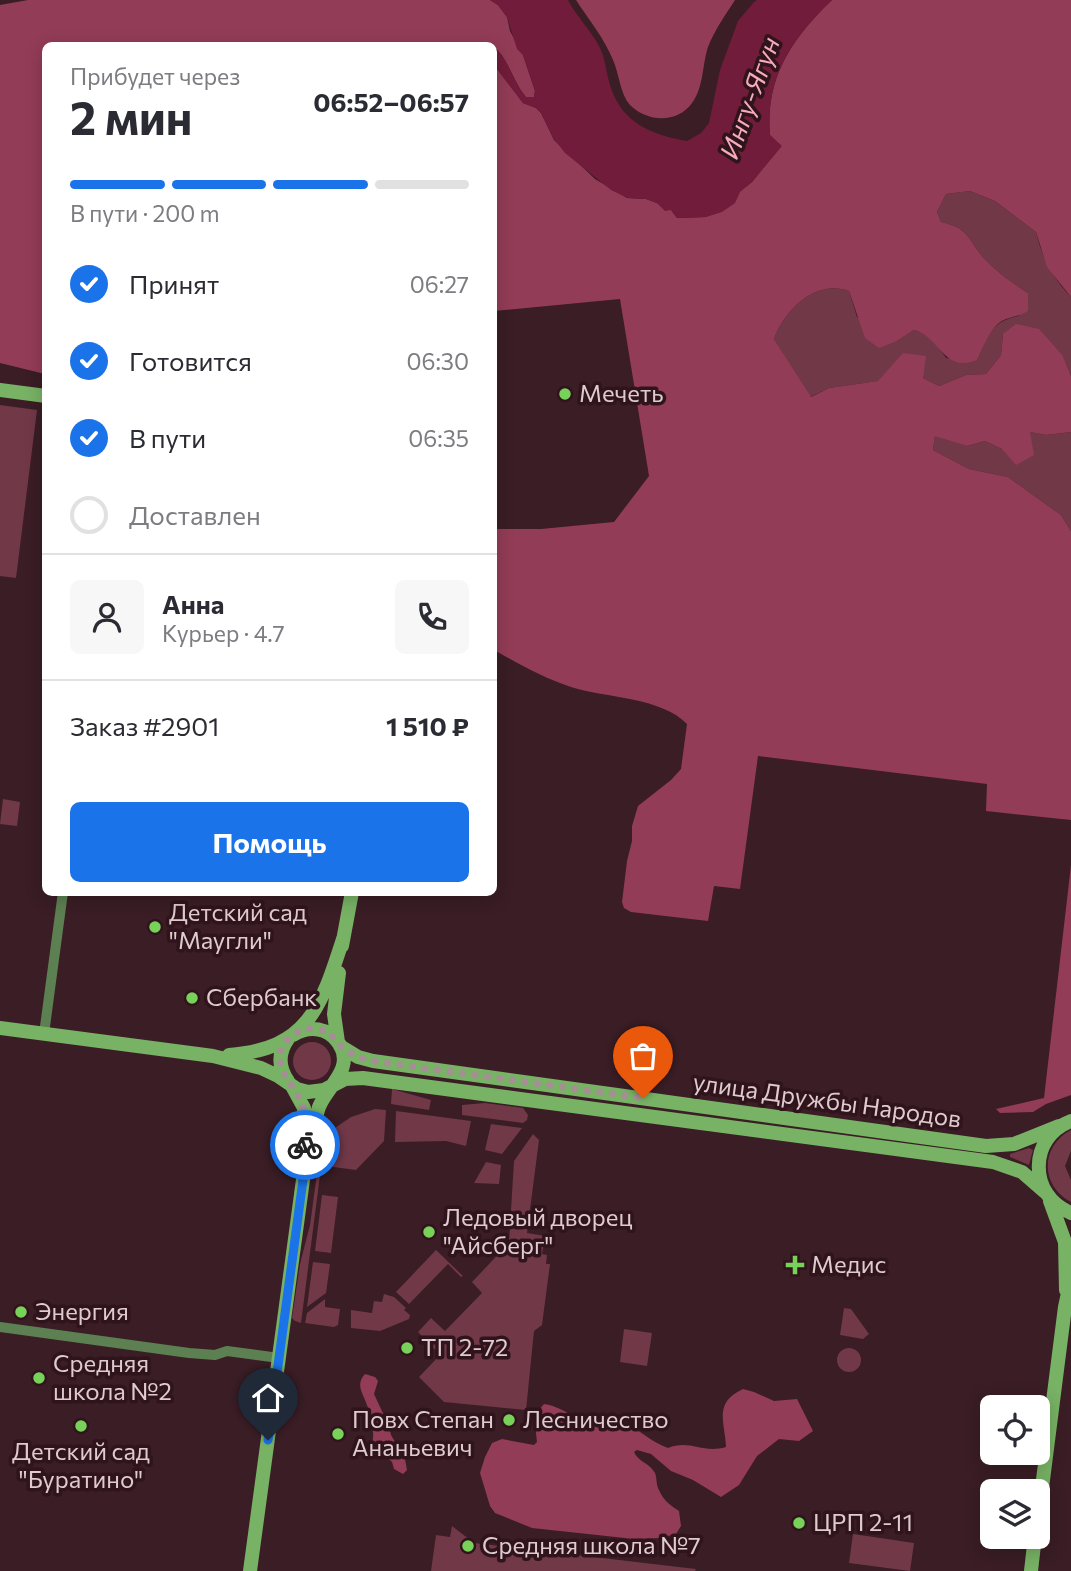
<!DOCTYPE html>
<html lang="ru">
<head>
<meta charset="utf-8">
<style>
  :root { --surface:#fff; --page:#f7f7f7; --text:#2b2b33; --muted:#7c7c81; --line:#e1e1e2; --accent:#1a73e8 }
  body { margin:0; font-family:Commissioner,sans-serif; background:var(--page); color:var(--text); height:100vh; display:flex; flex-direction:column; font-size:26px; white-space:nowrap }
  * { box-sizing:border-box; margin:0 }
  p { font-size:23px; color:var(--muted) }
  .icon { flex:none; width:38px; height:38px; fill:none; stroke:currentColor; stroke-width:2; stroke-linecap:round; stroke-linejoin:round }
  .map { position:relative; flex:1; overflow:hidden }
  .side { position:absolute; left:42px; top:42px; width:455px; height:854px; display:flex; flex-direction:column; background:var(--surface); border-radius:10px; box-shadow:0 4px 18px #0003 }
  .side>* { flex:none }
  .tools { position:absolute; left:980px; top:1395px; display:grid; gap:14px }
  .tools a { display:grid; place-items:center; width:70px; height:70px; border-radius:10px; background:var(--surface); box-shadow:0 4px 18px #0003; font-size:35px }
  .pin { position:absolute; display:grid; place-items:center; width:60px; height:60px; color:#fff; margin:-72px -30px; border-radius:50% 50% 50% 0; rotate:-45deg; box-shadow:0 0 7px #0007 }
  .pin .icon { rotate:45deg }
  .courier { position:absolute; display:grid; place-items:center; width:70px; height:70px; margin:-35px; border:5px solid #1a73e8; border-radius:50%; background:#fff; color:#222; box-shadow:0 2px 9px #0007 }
  .summary em { font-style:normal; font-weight:700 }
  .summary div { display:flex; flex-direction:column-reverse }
  .summary { display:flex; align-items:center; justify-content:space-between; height:119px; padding:0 28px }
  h1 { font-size:46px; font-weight:700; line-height:52px }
  .bar { display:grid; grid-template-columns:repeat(4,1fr); gap:10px 7px; align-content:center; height:84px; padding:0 28px }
  .bar i { height:9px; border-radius:5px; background:var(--line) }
  .bar .current { background:var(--accent) }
  .bar p { grid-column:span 4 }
  .line { display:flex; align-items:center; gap:18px; padding:0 28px; border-top:2px solid var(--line) }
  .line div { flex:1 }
  .round { display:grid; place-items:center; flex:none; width:74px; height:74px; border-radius:10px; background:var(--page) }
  ol { padding:0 28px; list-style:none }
  li { display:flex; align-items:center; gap:21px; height:77px }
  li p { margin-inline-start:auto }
  li .icon { padding:7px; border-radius:50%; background:var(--accent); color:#fff; stroke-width:4 }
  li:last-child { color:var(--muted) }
  li i { width:38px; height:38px; border:4px solid var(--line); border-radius:50% }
  .action { display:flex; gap:14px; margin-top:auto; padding:14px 28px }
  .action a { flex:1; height:80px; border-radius:10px; background:var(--accent); color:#fff; font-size:28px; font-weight:700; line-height:80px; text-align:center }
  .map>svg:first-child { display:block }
</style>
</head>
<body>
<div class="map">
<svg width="1071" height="1571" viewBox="0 0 1071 1571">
  <rect width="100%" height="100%" fill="#3a1d25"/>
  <!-- green -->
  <path fill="#713848" d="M970 191 995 201 1036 232C1042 258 1053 278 1071 297V376L1063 356 1003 334 1001 355 986 374 966 375 939 386 923 378 879 381 829 388 810 397 774 339C785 309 816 279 849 291L857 317 897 341 914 330C929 335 937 345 946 358L977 360C989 336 990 321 1019 316L1028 293C1013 283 995 271 983 257 966 237 970 229 941 222L937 212 946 194Z
    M0 405 37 410 16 578 0 576Z
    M1030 432 1046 435 1071 432V531L1061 515 1008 477 969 469 933 450 935 435 967 446 985 441 1002 449Z
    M3 799 20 802 17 826 0 824Z
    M293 1061a19 19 0 1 1 38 0a19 19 0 1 1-38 0Z
    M392 1089 431 1100 429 1110 391 1104Z
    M485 1103 523 1108 528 1115 527 1120 523 1123 462 1115V1105Z
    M375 1109 386 1110 384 1141 356 1170 326 1166 332 1130 351 1117Z
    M396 1111 471 1121 466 1146 446 1141 395 1142Z
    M491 1124 522 1128 502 1154 485 1150Z
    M1071 1130V1151L1065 1166 1071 1180V1202C1040 1186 1040 1146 1071 1130Z
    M533 1134 539 1140 527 1233 545 1236 542 1254 547 1255 546 1264H550L542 1325 534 1331 526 1410 444 1402 419 1377 440 1355 418 1332 431 1318 445 1331 482 1293 472 1282 509 1243 514 1161Z
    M321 1144H324L301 1323 295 1321 292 1318 300 1264 310 1225Z
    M1029 1148 1033 1150 1029 1165 1010 1157V1154Z
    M486 1162 501 1165 499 1184 474 1183Z
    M322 1195 338 1197 331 1253 315 1251Z
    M436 1250 463 1276 461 1277 448 1264 409 1304 396 1292Z
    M313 1262 330 1264 326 1293 307 1307Z
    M384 1294 394 1297 406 1308 404 1310 410 1315 409 1319 380 1331 351 1328V1310L372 1313 374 1301 382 1302Z
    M325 1299V1307L340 1309 338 1325 334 1327 305 1323 307 1313Z
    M844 1308 851 1309 869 1334 863 1339 840 1335Z
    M624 1329 652 1333 647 1366 620 1362Z
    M837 1360a12 12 0 1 1 24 0a12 12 0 1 1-24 0Z
    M452 1526 474 1543 696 1569 695 1571H431L436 1535 450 1537Z
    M853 1534 914 1543 910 1571 849 1563Z"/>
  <!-- forest -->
  <path fill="#933c57" d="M28 0H490L498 5 507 17 510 31 523 55 535 91 534 97H526C512 81 508 55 490 44L46 46 45 374 0 363V5Z
    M576 0H735C726 14 714 31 708 47 702 65 704 87 692 103 677 124 647 122 630 105 620 94 619 73 613 60 604 38 589 20 576 0Z
    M832 0H1071V297L1047 267 1036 232 995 201 970 191 946 194 937 212 941 222C970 229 966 237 983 257 995 271 1013 283 1028 293V311C1020 316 1015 316 1006 319 991 324 984 347 977 360 943 373 942 339 914 330L897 341 879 348 865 338 849 291C816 279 785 309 774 339L811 397 829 388 878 381 903 353 926 356 923 378 939 386 966 375 986 374 1001 355 1003 334 1016 324 1039 329 1063 356 1071 376V432L1046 435 1030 432 1034 455 1016 465 1002 449 985 441 967 446 935 436 933 450 969 469 1008 477 1061 515 1071 531V820L986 811 987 784 758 756 740 889 714 886 708 921 631 912 624 908 622 902 627 861 632 841V826L638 806 671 780 681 769 687 724C661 697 606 698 571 687 543 678 519 664 494 650V529H541L614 522 649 476 620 299 494 311V65L523 103 536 108 541 113 554 140 595 179 627 198 646 199 657 203 665 210H671L677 218 706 217 752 182 781 146 770 135C765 78 792 38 832 0Z
    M1071 865V1095L1046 1104 1033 1112 1000 1113 996 1109 1044 1098Z
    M365 1374 375 1377 378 1381 374 1394 389 1426 391 1435 405 1459 407 1470 403 1474 394 1469 392 1462 386 1456 373 1458 367 1454C370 1449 373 1444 373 1438 374 1429 370 1414 367 1405 363 1393 355 1385 365 1374Z
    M743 1389 754 1392 774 1401 797 1399 813 1431 799 1441 779 1439 757 1456 739 1485 721 1497 693 1480 671 1471 651 1454 637 1450 634 1452C638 1462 650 1463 655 1473 657 1478 656 1485 659 1490 663 1500 671 1506 679 1511L681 1526 676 1534 660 1538 634 1539 532 1528 495 1513 490 1506 480 1473 485 1457 492 1443 502 1439 534 1445 537 1442 534 1416 544 1404C556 1405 563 1412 575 1415 593 1420 611 1419 629 1426 643 1432 653 1443 668 1448 690 1439 702 1454 726 1447 725 1422 713 1403 743 1389Z"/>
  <!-- water -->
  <path fill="#711c3a" d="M490 0H568C576 16 590 29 599 46 606 59 606 74 611 88 623 124 653 135 687 141L701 133 709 123 720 70 738 21 754 2 757 0H832C792 38 765 78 770 135L782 146 752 182 740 192 735 203 722 212 706 217 677 218 671 210 665 211 657 203 646 199 628 198 611 190 565 153 554 139 541 113 536 108 523 103 494 65V47C509 60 513 82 526 97H534L535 91 523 55 517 49 507 17 498 5Z"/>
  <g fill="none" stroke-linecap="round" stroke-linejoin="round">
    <!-- street -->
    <path stroke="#5c8051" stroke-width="10" d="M44 1034 63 892
      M0 1327 189 1353 215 1355 227 1351 279 1358"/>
    <!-- secondary -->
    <path stroke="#78b265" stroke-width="14" d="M0 390 46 396
      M342 946 352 892
      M0 1028 213 1056 261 1068 278 1076 297 1089 308 1092 324 1090 345 1079 363 1078 993 1162 1022 1172 1045 1192
      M338 1042 334 1014 339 973
      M340 1046 358 1057 373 1061 986 1146 1014 1144 1059 1126
      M229 1055C308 1049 321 1007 343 939
      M288 1081C278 1067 278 1053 288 1039
      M292 1086 304 1108 305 1136
      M1071 1121C1028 1137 1028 1196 1071 1213
      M1050 1201 1065 1242 1066 1290
      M1038 1519 1065 1307 1071 1279
      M250 1571 305 1165C309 1146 313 1126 319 1107 327 1086 354 1070 340 1045 336 1039 330 1033 324 1031 313 1027 303 1029 293 1035
      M1031 1571 1035 1536"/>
  </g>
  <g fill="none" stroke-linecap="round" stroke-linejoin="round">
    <!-- done -->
    <path stroke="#a58e94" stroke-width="7" stroke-dasharray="0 12.6" d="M305 1145C305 1132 307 1119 303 1107 296 1083 265 1065 288 1039 296 1031 307 1027 318 1029 331 1031 335 1041 343 1048 352 1055 363 1059 373 1061L643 1098"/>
    <!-- route -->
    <path stroke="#1a73e8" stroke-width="9" d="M268 1440 305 1165V1145"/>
  </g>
  <!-- markers -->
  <g fill="#78d259" stroke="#30141c" stroke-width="2.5">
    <circle cx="565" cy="394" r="7"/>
    <circle cx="155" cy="927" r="7"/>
    <circle cx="192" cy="998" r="7"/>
    <circle cx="429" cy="1232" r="7"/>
    <path d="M791.5 1254.5h7v7h7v7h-7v7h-7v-7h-7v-7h7z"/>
    <circle cx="21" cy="1312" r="7"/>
    <circle cx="407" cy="1348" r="7"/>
    <circle cx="39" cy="1378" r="7"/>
    <circle cx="509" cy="1420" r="7"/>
    <circle cx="81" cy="1426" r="7"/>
    <circle cx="338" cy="1434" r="7"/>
    <circle cx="799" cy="1523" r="7"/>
    <circle cx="468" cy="1546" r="7"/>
  </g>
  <g text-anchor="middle" stroke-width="7" stroke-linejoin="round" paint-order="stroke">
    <!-- poi labels -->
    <g font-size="24" fill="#dfcbcf" stroke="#30141c" text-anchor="start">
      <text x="579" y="402">Мечеть</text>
      <text x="169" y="921">Детский сад<tspan x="169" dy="28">"Маугли"</tspan></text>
      <text x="206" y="1006">Сбербанк</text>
      <text x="443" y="1226">Ледовый дворец<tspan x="443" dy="28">"Айсберг"</tspan></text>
      <text x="811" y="1273">Медис</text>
      <text x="35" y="1320">Энергия</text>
      <text x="421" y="1356">ТП 2-72</text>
      <text x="53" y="1372">Средняя<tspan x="53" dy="28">школа №2</tspan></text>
      <text x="352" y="1428">Повх Степан<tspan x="352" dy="28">Ананьевич</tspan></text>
      <text x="523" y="1428">Лесничество</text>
      <text x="81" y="1460" text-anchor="middle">Детский сад<tspan x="81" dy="28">"Буратино"</tspan></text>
      <text x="813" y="1531">ЦРП 2-11</text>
      <text x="482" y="1554">Средняя школа №7</text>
    </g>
    <!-- street labels -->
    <g font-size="24" fill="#dfcbcf" stroke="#30141c">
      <text transform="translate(827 1101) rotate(8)" y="8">улица Дружбы Народов</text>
    </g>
    <!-- water labels -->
    <g font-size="26" font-style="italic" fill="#f5abbd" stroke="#30141c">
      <text transform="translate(750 98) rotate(-70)" y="9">Ингу-Ягун</text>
    </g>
  </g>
</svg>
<div class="tools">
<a><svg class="icon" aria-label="locate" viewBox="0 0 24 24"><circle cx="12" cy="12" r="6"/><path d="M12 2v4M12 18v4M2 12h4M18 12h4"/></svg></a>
<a><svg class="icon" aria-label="layers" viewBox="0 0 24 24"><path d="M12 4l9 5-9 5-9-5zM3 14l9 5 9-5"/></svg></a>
</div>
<div class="pin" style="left:643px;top:1098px;background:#ea580c"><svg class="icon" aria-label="bag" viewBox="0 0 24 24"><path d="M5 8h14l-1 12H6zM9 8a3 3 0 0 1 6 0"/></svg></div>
<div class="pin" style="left:268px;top:1440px;background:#1f2937"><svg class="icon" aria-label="home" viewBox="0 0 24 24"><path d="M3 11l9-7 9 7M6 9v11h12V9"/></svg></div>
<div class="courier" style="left:305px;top:1145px"><svg class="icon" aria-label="bike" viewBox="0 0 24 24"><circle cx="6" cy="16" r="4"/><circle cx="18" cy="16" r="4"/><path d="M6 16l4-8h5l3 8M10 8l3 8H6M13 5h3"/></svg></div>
<section class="side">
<div class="summary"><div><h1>2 мин</h1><p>Прибудет через</p></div><em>06:52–06:57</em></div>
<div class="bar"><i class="current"></i><i class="current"></i><i class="current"></i><i></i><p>В пути · 200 m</p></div>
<ol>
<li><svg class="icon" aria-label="check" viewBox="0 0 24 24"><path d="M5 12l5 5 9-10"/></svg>Принят<p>06:27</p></li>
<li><svg class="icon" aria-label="check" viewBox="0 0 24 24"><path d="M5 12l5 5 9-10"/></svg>Готовится<p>06:30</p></li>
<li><svg class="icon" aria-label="check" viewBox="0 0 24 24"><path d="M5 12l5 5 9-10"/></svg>В пути<p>06:35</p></li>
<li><i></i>Доставлен</li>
</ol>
<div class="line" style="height:126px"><a class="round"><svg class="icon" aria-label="person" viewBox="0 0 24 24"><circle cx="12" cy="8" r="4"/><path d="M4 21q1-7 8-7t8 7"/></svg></a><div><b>Анна</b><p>Курьер · 4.7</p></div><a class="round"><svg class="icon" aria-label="phone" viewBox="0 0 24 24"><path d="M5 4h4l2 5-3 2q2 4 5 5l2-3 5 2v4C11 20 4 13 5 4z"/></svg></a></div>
<div class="line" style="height:91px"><div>Заказ #2901</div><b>1 510 ₽</b></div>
<div class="action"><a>Помощь</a></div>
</section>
</div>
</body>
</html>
